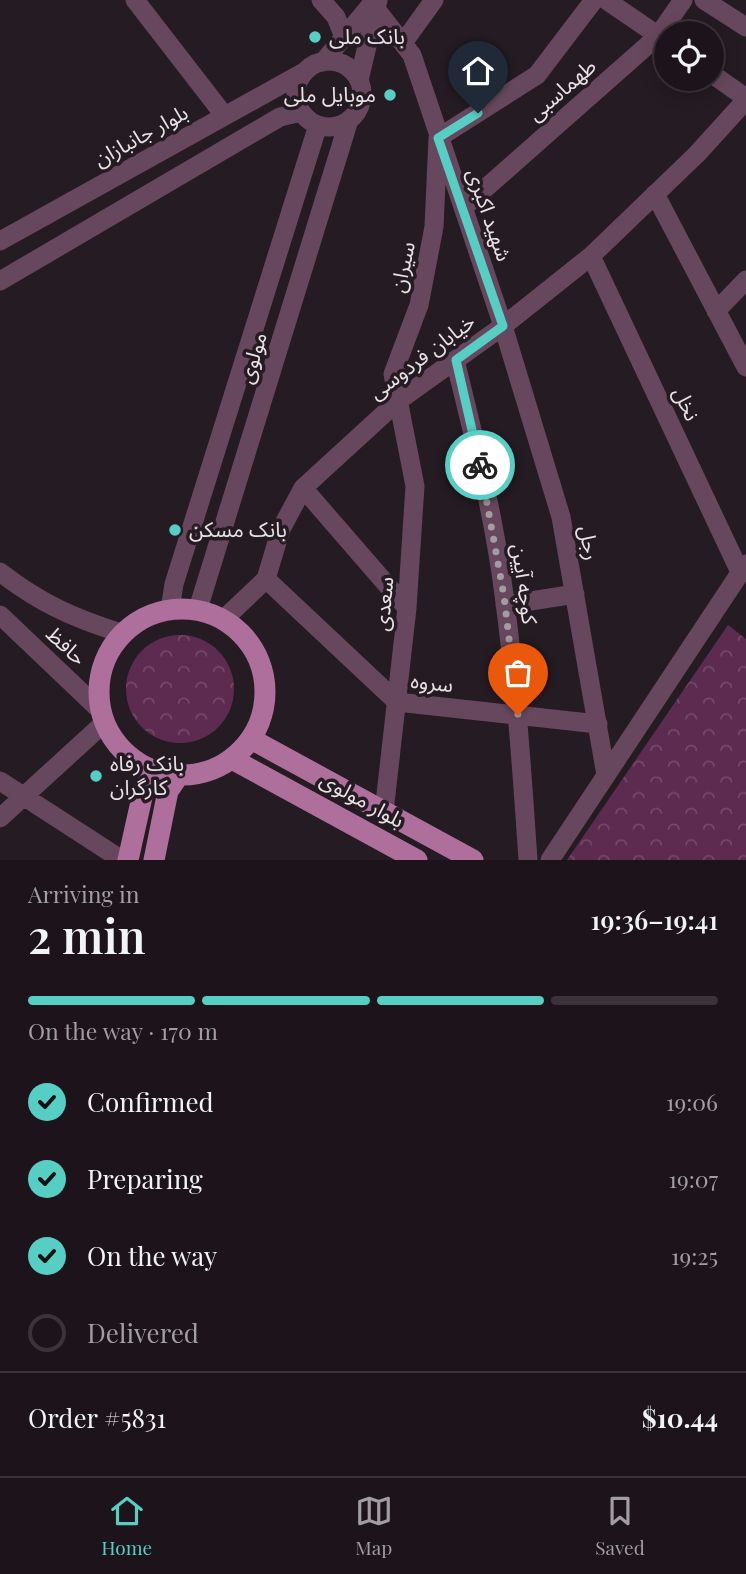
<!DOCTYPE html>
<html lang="en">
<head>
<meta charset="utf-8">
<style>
  :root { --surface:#1c141a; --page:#292127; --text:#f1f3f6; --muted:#a09ea2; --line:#3a3339; --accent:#56cec4 }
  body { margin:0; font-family:"Playfair Display","Noto Sans Arabic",serif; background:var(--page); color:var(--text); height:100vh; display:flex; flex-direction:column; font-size:26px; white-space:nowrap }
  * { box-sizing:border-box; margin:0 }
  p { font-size:23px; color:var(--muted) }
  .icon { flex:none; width:38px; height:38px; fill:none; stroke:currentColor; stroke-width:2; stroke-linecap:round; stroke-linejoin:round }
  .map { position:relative; height:860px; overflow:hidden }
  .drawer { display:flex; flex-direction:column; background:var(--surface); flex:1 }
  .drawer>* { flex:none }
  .controls { position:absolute; left:654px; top:21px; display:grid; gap:14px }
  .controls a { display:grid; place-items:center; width:70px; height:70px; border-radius:50%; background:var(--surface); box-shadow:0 4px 18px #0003,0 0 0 2px var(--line); font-size:35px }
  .pin { position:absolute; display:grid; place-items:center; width:60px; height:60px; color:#fff; margin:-72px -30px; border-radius:50% 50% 50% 0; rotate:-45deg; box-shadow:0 0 7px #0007 }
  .pin .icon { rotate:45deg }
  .courier { position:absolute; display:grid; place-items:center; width:70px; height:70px; margin:-35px; border:5px solid #56cec4; border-radius:50%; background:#fff; color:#222; box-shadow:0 2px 9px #0007 }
  .summary em { font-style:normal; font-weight:600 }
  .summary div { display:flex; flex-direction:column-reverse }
  .summary { display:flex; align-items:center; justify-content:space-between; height:119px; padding:0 28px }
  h1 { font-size:46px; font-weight:600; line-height:52px }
  .bar { display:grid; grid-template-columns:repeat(4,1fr); gap:10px 7px; align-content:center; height:84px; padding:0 28px }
  .bar i { height:9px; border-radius:5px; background:var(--line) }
  .bar .current { background:var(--accent) }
  .bar p { grid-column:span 4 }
  .line { display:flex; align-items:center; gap:18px; padding:0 28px; border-top:2px solid var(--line) }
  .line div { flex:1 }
  ol { padding:0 28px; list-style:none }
  li { display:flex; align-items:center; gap:21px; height:77px }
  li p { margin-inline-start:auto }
  li .icon { padding:7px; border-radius:50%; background:var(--accent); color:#111; stroke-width:4 }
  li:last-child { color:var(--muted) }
  li i { width:38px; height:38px; border:4px solid var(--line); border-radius:50% }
  .tab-bar { display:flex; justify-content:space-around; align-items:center; height:98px; border-top:2px solid var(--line); background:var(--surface); font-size:19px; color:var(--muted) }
  .tab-bar a { display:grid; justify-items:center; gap:4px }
  .tab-bar .current { color:var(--accent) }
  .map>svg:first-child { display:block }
</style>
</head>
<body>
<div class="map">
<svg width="746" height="860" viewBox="0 0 746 860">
  <defs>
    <pattern id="forest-crowns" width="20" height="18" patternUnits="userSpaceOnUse" patternTransform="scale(1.75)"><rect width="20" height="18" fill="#5d2a50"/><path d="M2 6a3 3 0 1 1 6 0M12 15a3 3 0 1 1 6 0" fill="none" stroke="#744969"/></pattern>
  </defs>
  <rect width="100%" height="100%" fill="#251b22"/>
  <!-- forest -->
  <path fill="url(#forest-crowns)" d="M728 625 746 639V860H567Z
    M126 689a54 54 0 1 1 108 0a54 54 0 1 1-108 0Z"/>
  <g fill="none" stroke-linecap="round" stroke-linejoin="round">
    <!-- minor -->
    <path stroke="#67475d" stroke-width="19" d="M135 0 224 115
      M321 0 336 17 344 37
      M606 0 666 41
      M704 0 746 27
      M376 9 412 55 503 326 561 517 606 775
      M403 43 434 0
      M296 94a33 33 0 1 1 66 0a33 33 0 1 1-66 0Z
      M323 62 375 0
      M712 74 746 98
      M359 80 378 0
      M655 194 746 367
      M463 208 658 36 683 0
      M0 241 304 72
      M591 256 740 572
      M0 281 280 117 301 112
      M716 311 746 280
      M455 360C474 438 494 515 504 595 516 683 522 771 528 860
      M303 488 407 608
      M0 572C40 603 73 618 121 633
      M266 579 397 702 598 724
      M505 605 575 594
      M170 609 174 584 318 125
      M198 609 349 120
      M0 615 100 710
      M224 619 266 579 281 529 303 488 398 401 503 326 591 256 697 154 746 100
      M0 781 122 860
      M384 812 407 608 415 486 393 374 419 305 434 227 438 138 537 75 594 0
      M0 818 104 723
      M550 860 746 564"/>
    <!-- major -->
    <path stroke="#af6f9c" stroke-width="21" d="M99 692a83 83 0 1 1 166 0a83 83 0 1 1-166 0Z
      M251 739 473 860
      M232 759 417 860
      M128 860 144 788 152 770
      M154 860 168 791 179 775"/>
  </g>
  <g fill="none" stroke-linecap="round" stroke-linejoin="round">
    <!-- done -->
    <path stroke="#a49ca2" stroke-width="7" stroke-dasharray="0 12.6" d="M480 465 504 596 518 715"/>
    <!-- route -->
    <path stroke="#56cec4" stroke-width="9" d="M478 113 438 138 503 326 456 360 480 465"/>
  </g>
  <!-- markers -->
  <g fill="#56cec4" stroke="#251b22" stroke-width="2.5">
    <circle cx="315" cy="37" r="7"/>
    <circle cx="390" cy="95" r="7"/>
    <circle cx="175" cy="530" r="7"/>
    <circle cx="96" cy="776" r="7"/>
  </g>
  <g text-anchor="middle" stroke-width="7" stroke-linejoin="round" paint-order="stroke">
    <!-- poi labels -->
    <g font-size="21" fill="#e9e2e7" stroke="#251b22" text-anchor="start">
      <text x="329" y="44">بانک ملی</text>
      <text x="376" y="102" text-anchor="end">موبایل ملی</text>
      <text x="189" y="537">بانک مسکن</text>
      <text x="110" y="771">بانک رفاه<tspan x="110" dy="24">کارگران</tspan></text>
    </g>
    <!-- street labels -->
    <g font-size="21" fill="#e9e2e7" stroke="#251b22">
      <text transform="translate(562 90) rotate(-41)" y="7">طهماسبی</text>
      <text transform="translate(141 136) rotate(-29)" y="7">بلوار جانبازان</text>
      <text transform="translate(489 215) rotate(71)" y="7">شهید اکبری</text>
      <text transform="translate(403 267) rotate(-78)" y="7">سیران</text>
      <text transform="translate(422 357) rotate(-37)" y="7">خیابان فردوسی</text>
      <text transform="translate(253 358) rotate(-73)" y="7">مولوی</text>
      <text transform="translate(686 404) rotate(65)" y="7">نخل</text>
      <text transform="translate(589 543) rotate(80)" y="7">رجل</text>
      <text transform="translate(524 584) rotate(82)" y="7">کوچه آیین</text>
      <text transform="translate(384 604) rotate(-85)" y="7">سعدی</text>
      <text transform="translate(66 646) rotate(43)" y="7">حافظ</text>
      <text transform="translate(432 683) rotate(6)" y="7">سروه</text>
      <text transform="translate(362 800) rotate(29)" y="7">بلوار مولوی</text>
    </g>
  </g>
</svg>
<div class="controls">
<a><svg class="icon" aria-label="locate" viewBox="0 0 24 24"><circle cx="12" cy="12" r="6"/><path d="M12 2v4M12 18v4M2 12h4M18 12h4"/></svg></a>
</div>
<div class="pin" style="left:518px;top:715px;background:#ea580c"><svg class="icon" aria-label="bag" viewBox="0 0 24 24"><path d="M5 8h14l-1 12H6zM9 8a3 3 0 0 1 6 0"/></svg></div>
<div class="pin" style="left:478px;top:113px;background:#1f2937"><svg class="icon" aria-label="home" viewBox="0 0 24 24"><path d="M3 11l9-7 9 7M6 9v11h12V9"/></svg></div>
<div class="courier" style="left:480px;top:465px"><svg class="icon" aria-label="bike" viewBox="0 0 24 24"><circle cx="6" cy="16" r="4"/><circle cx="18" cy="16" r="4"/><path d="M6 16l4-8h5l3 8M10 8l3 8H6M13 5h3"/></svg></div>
</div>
<section class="drawer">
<div class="summary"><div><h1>2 min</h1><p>Arriving in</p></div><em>19:36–19:41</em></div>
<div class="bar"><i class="current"></i><i class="current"></i><i class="current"></i><i></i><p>On the way · 170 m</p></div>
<ol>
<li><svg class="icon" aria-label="check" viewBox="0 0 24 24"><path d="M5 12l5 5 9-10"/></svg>Confirmed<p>19:06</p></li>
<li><svg class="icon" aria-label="check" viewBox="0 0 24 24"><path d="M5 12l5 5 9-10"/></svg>Preparing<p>19:07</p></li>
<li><svg class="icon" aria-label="check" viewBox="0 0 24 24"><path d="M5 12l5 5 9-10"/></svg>On the way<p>19:25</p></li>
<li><i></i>Delivered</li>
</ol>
<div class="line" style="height:91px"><div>Order #5831</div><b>$10.44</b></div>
</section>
<nav class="tab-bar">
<a class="current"><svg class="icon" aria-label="home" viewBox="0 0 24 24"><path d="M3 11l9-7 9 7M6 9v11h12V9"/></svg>Home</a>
<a><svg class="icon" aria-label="map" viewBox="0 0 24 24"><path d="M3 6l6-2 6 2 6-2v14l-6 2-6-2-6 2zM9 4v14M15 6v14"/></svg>Map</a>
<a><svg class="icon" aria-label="saved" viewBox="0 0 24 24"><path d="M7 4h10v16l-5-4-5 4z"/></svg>Saved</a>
</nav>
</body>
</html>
